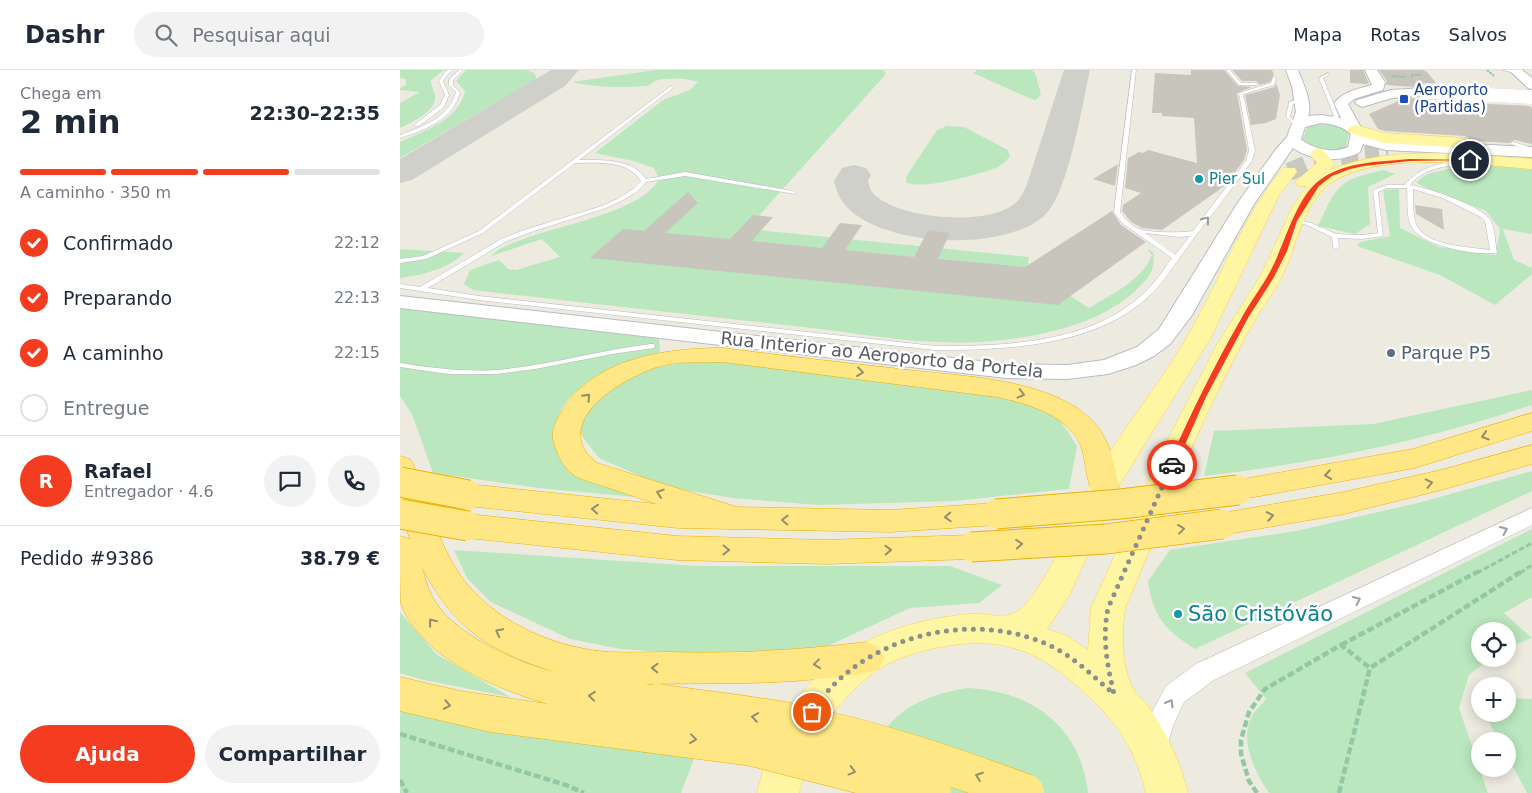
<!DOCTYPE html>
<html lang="pt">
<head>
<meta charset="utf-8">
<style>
  :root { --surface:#fff; --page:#f2f2f3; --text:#1f2937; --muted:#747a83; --line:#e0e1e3; --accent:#f43d20 }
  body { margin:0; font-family:"DejaVu Sans",sans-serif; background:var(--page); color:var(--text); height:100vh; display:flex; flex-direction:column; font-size:19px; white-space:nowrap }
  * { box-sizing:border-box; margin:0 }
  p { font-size:16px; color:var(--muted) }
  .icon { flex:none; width:28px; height:28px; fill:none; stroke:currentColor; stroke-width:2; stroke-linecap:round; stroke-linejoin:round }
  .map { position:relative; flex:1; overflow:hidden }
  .drawer { display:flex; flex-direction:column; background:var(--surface); width:400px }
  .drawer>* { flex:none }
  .fabs { position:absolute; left:1071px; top:552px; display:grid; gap:10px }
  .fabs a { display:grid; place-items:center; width:45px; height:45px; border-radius:50%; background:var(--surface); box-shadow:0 2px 12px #0003; font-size:25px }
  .pin { position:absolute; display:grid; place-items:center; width:42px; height:42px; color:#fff; margin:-21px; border:2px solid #fff; border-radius:50%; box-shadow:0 1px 5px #0007 }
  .courier { position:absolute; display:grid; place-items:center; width:50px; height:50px; margin:-25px; border:4px solid #f43d20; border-radius:50%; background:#fff; color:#222; box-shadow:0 1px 6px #0007 }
  .head em { font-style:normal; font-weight:700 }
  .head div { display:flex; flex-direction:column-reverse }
  .head { display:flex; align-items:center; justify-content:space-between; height:85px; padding:0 20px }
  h1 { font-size:32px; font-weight:700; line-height:38px }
  .bar { display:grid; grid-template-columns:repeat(4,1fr); gap:8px 5px; align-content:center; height:60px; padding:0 20px }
  .bar i { height:6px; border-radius:4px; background:var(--line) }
  .bar .selected { background:var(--accent) }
  .bar p { grid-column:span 4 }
  .line { display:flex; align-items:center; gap:12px; padding:0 20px; border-top:1px solid var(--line) }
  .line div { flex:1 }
  .round { display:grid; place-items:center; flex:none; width:52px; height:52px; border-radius:26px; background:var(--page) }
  ol { padding:0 20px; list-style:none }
  li { display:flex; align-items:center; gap:15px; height:55px }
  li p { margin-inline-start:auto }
  li .icon { padding:5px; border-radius:50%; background:var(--accent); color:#fff; stroke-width:4 }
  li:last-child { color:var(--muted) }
  li i { width:28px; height:28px; border:2px solid var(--line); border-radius:50% }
  .button { display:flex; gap:10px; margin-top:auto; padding:10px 20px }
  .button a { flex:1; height:58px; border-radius:30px; background:var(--accent); color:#fff; font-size:20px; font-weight:700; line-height:58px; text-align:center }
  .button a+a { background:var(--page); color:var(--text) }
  header { display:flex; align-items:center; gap:30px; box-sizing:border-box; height:70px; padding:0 25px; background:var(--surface); border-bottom:1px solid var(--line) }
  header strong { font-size:24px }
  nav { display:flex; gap:28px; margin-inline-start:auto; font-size:18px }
  .search { width:350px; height:45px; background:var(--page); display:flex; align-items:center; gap:12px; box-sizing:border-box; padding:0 18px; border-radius:28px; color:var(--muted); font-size:19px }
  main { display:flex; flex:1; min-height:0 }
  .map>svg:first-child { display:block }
</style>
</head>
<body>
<header>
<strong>Dashr</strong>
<div class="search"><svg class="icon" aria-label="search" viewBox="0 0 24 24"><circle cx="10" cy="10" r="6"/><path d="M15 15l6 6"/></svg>Pesquisar aqui</div>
<nav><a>Mapa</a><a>Rotas</a><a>Salvos</a></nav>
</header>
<main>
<section class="drawer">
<div class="head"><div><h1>2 min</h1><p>Chega em</p></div><em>22:30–22:35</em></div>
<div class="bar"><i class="selected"></i><i class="selected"></i><i class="selected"></i><i></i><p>A caminho · 350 m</p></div>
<ol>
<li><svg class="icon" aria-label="check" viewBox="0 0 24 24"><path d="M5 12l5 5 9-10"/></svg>Confirmado<p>22:12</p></li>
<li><svg class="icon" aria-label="check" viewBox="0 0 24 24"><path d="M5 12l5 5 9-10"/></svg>Preparando<p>22:13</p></li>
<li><svg class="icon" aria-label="check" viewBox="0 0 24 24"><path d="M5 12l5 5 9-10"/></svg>A caminho<p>22:15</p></li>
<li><i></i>Entregue</li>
</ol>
<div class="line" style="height:90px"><b class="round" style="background:var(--accent);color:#fff">R</b><div><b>Rafael</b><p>Entregador · 4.6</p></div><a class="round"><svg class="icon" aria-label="chat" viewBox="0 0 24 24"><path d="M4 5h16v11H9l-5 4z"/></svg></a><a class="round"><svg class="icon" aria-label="phone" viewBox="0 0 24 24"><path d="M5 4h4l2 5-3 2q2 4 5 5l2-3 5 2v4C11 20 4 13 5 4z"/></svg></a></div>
<div class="line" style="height:65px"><div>Pedido #9386</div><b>38.79 €</b></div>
<div class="button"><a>Ajuda</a><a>Compartilhar</a></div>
</section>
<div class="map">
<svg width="1132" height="723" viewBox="0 0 1132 723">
  <rect width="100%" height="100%" fill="#edebe0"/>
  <!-- green -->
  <path fill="#bae7bd" d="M0 0H44L31 10C31 16 34 20 35 26 36 42 12 52 0 58V33L20 22 0 20V18L6 15V9L0 8Z
    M66 0H126L134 3 137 9 0 88V72C24 61 59 50 65 21L56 11Z
    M256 0H483L486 4 347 159 629 187 627 198 689 238C711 224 742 211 752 185L747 179 753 182C757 201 746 211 733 223 696 255 639 267 592 271 530 277 465 264 403 257 293 245 183 233 73 220L64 214 70 200 99 190 108 199 116 200 160 187 142 169 91 186C98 178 111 174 121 170 155 156 243 142 259 109L254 98 233 91 195 83 263 30 290 20 298 12C288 8 266 7 255 11 251 13 250 16 245 16 220 18 192 17 172 12Z
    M578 0H632L635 3 641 24 636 30 629 28 573 3Z
    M913 55C925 54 940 54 949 63L946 76C933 86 915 78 902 71L907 58Z
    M547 56 564 57 608 80 610 87C606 90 602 95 598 97 581 104 520 121 506 112V107L537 60Z
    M1069 94 1132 97V164L1103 159 1114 190 1132 198V204L1095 235 1040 205 957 176 960 172 990 166 983 120 999 119 1000 158 1039 177 1096 185 1100 159 1086 141 1022 116 1016 112 1027 104Z
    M984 100 995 104 968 117 970 154 955 164 918 156C938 114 938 110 984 100Z
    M0 179 64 183C48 199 22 205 0 208Z
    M0 237 259 269 260 282C229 293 179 308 161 340 158 347 157 358 155 366L246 428 139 418 33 403 12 344 0 326Z
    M328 291 588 323 629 334 660 350 677 376 669 419 554 431 418 435 333 428 265 417 199 388 178 361 187 335 223 309 251 298 291 292Z
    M1132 320V335C1024 371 917 393 804 406L814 361 973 354Z
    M1132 401V421L795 579C765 560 753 547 748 511L770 480 896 461 1022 432Z
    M1132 459V527L1104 543 1132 568 1108 577V561H1080V589H1090L1069 605 1059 638 1088 723H869C855 702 838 670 853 644 857 639 862 634 866 629L845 603Z
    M54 480 298 496H550L602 515 579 533 510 538 421 579 278 583 221 579 170 569 91 532 67 508Z
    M0 542 36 584 110 627 24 610 0 603Z
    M568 618C632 621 681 657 688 723H462C468 705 473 685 481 668 495 637 536 622 568 618Z
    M1108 628 1132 629V723H1127L1108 687V671H1099L1085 644H1108Z
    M0 638 81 656 294 689 281 723H0Z"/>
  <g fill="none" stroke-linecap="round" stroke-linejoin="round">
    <!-- taxiway -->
    <path fill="#d0d0ca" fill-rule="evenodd" d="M151 0H179L165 16 12 110 0 113V89Z
      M664 0H690C683 32 668 124 645 145 604 183 481 177 445 135 439 128 436 120 434 111L442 98 454 95 466 98 471 105 468 111C469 114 470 119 472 122 495 150 598 159 620 128 623 124 625 118 627 114Z"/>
  </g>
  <!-- building -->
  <path fill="#c8c5bd" d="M791 0H824L838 16 852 17 837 23 847 80 844 90 826 115 762 160 742 158 731 152 722 141 723 135 741 123 725 118 728 88 739 82 743 83 748 80 797 93 794 48 762 46V43H752L755 3 791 5Z
    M832 0H872L874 5 870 12 860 15 856 11H842Z
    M950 0H963L969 14 950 13Z
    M979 0H1023L1027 2 1037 14 1025 13 1015 17 986 15 987 11Z
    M876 13 880 25 876 49 866 53 851 55 845 25 875 17Z
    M1019 28 1025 31 1129 36 1132 38V74L1114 70 1109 73 1073 71 1065 66 985 61 978 59 969 44 1003 29Z
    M718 94 715 116 693 109Z
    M288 122 298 133 265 163 330 169 353 145 373 147 352 171 422 178 440 153 462 155 445 180 514 187 528 160 550 163 538 189 625 197 712 141 721 155 746 172 658 235 190 188 223 159 244 161Z
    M1015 135 1042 139 1044 160 1016 144Z"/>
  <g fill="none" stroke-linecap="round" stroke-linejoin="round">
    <!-- primary-tunnel-far1 -->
    <path stroke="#c8c7c0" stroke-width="14" stroke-dasharray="14 7" stroke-linecap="butt" d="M944 85 988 81"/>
    <!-- primary-tunnel -->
    <path stroke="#c8c7c0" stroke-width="18" stroke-dasharray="18 9" stroke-linecap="butt" d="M889 102 912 92 955 84"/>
    <!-- lane casing -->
    <g stroke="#b8bac0" stroke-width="1">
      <path id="lane" d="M48 0H53L48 4 43 11 49 25 44 37 19 56H15V54L40 35 45 25 39 11 45 2Z
        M59 0H63L53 10V15L60 22C53 50 25 60 0 68V65C23 56 49 48 56 22L49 15V10Z
        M732 0H736L720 142C725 149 730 155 737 158 747 163 781 163 793 161L846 91 849 80 839 23 871 13 873 7 876 8 874 15 843 24 855 80 852 91C831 120 809 148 788 176 775 193 764 213 748 227 694 277 604 280 535 280L79 230 0 218V214L20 217 101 169 127 159 202 136 219 128 233 119 241 111C229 90 197 93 175 93L83 163 26 189 0 193V189L23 186 79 161 271 16 273 18 179 90C201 90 233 88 246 109L285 102 393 121 396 123 395 124 285 106 246 112 237 122 223 130 206 138 131 162 105 172 28 218 79 226 535 276C605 276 689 274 743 224 754 214 763 201 772 188L722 153 714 142ZM745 163 779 167 790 166 775 185Z
        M826 0H830L841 13H856L858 14 856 15H839Z
        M1103 0H1110L1120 3 1118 4Z
        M928 3 929 5 923 8 939 47 928 52H926V50L934 46 919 8Z
        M902 28 904 30 893 34 890 47 900 58 898 59 886 47 889 32Z
        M1113 72 1127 76 1128 77 1125 79 1111 74V73Z
        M1064 90 1066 91V93C1045 97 1025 97 1010 115 1026 117 1085 137 1091 151 1095 160 1095 173 1097 182L1096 183C1075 185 1022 177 1011 156 1006 146 1008 130 1007 118H987L978 122 983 166 962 169 938 168 939 177 936 179 933 177 932 167 907 155 892 151 895 149 911 153 936 164 962 165 978 163 973 120 987 115H1005C1020 96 1041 93 1064 90ZM1013 119 1043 128 1081 147 1085 151 1090 180C1070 177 1024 176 1016 154 1012 143 1014 130 1013 119Z
        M251 274H254L255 276 254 278 212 284 135 299 96 304H48L0 297V293C32 298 64 302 96 300 148 296 199 280 251 274Z"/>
    </g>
    <!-- street casing -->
    <g stroke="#b8bac0" stroke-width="1">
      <path id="street" d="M1132 438V455L814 610 784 632 775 651 763 687 753 691 743 687 739 678 749 648 766 616 796 594Z"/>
    </g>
    <!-- secondary casing -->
    <g stroke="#b9bcc3" stroke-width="2">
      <path id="secondary" d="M886 0H898C903 13 913 33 908 46L921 45 941 48 934 33C944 21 958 19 972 15L965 0H977L985 12 983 20 954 29 948 34 965 65 986 70 1132 77V87L986 80 963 74 960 82C941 93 911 91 893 78L854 134 792 245 770 274 754 286 736 295 708 304 667 309 606 308 0 238V226L606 294 667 295 704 290 737 277 759 259 837 134 876 79 887 67 896 42 892 16ZM921 53C932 54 942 56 951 64L948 77C934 84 915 79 903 71L901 69 905 57Z
        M1109 0H1122L1132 8V19L1128 18Z
        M1025 18 1031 22 1030 25 992 28 962 37 955 33 957 30 991 20Z"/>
    </g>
    <!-- primary casing -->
    <g stroke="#fad34c" stroke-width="1">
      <path id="primary" d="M955 55 985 63 1065 68 1073 73 1065 78 984 73 950 63 947 60 950 57Z
        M917 78 923 80 935 94 930 100C993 74 1066 85 1132 89V99C1075 95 989 82 937 109 903 127 898 175 882 206 875 221 864 234 856 248 841 273 829 299 816 325 782 394 756 467 725 538 722 562 721 592 731 615 735 624 745 631 750 639 768 665 780 692 788 723H746C736 680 717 651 684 622 663 603 642 586 614 578 576 566 512 578 479 599 453 616 423 651 411 679 405 692 403 709 399 723H357C363 702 367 680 377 661 417 584 487 552 569 544 589 542 607 553 623 537 650 511 670 449 690 415 718 364 757 319 786 269 819 213 841 149 883 98H895L897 102 879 125 810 269 718 417 669 526 647 559 665 565 688 580 691 538 763 379 816 276 861 205 892 138 907 116H898L895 112 917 93 909 83Z"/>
    </g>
    <!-- highway casing -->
    <g stroke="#edb100" stroke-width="1">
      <path id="highway" d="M322 278C379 285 435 292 492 298 550 306 640 306 686 345 709 364 713 389 719 416L715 423 704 426 693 423C686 410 686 394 682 379 672 346 626 333 597 327L322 292C301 292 277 291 257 297 227 307 165 341 184 379 187 385 193 389 197 393L337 437 491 440 596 433 607 436 611 444 607 452 596 455 491 462 278 458 68 436 57 432 53 425 57 418 68 414 257 434C239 428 221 422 203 416 195 413 185 411 177 407 165 401 158 386 154 373 150 362 156 351 162 341 194 288 266 278 322 278Z
        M1132 343V361L1015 398 838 430 827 427 823 420 827 413 838 410 1013 379Z
        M1132 375V394L1041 420 944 444 822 465 811 462 806 454 811 446 822 443 944 422 1041 400Z
        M0 386 10 389 14 396C29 435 40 481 66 513 101 555 156 578 209 582 229 583 250 582 270 582 335 584 401 580 466 572L479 577 484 588 479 599C460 606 439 607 418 609 360 615 303 613 245 614L258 616 272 621 277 633 272 645 259 650 265 663 259 676 245 682 91 662 0 641V607L60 621 148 634C97 619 21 588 1 534 0 522 0 481 0 466L10 469 0 441ZM22 497C55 561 88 579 154 602 116 592 50 563 32 526 27 517 25 507 22 497Z
        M68 444 277 466 426 470 571 465 582 468 587 477 582 486 571 489 426 494 277 490 68 468 57 464 52 456 57 448Z"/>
    </g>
    <!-- path-far2 -->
    <path stroke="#93c8a5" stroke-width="2" stroke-dasharray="2.5 1" stroke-linecap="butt" d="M1087 0 1094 6
      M992 6 1005 7
      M1012 8 1011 5H1021"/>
    <!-- path-far1 -->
    <path stroke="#93c8a5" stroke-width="3" stroke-dasharray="5.5 2.5" stroke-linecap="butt" d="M1077 503 1132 473
      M1120 503 1132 495"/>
    <!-- path -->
    <path stroke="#93c8a5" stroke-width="4.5" stroke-dasharray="7 3" stroke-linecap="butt" d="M941 575 1079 501
      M0 664 166 715 184 723
      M0 710 7 723
      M857 723 849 711 841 684V670L849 642 865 619 941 575 970 598 1122 501
      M939 723 970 598"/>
    <!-- lane -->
    <use href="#lane" fill="#fff" fill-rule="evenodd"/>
    <!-- street -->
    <use href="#street" fill="#fff" fill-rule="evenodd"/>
    <!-- secondary -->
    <use href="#secondary" fill="#fff" fill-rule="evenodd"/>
    <!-- primary -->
    <use href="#primary" fill="#fff6a3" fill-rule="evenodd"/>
    <!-- highway -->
    <use href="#highway" fill="#ffe785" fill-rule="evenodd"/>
    <!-- secondary-bridge casing -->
    <g stroke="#b9bcc3" stroke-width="14" stroke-linecap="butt">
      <path id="secondary-bridge" d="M1025 22 1132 27"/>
    </g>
    <!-- highway-bridge-far1 casing -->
    <g stroke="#edb100" stroke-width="31" stroke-linecap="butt">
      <path id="highway-bridge-far1" d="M0 412 68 425
        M0 444 68 456
        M596 444 721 434 838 420
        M571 477 706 469 822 454"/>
    </g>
    <!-- highway-bridge casing -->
    <g stroke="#edb100" stroke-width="39" stroke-linecap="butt">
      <path id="highway-bridge" d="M258 633C303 640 348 644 393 653 472 669 549 695 625 723
        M245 663 353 677 532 723"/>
    </g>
    <!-- secondary-bridge -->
    <use href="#secondary-bridge" stroke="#fff" stroke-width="14"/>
    <!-- highway-bridge-far1 -->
    <use href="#highway-bridge-far1" stroke="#ffe785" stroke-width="29"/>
    <!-- highway-bridge -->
    <use href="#highway-bridge" stroke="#ffe785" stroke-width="38"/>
  </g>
  <!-- one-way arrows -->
  <defs><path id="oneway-chevron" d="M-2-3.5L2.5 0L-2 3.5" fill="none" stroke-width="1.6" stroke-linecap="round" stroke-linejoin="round" transform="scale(1.25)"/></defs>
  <g stroke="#9b9da1">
    <use href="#oneway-chevron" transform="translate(806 150) rotate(-52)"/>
    <use href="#oneway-chevron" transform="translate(1104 460) rotate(-25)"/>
    <use href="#oneway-chevron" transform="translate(957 530) rotate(-25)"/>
    <use href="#oneway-chevron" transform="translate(770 633) rotate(-60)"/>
  </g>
  <g stroke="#938d6e">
    <use href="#oneway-chevron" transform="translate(460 302) rotate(7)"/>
    <use href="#oneway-chevron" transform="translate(621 324) rotate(14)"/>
    <use href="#oneway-chevron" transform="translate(187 327) rotate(-47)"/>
    <use href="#oneway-chevron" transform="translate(1085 366) rotate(163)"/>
    <use href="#oneway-chevron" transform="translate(928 405) rotate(171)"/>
    <use href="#oneway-chevron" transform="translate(1029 413) rotate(-13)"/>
    <use href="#oneway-chevron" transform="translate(260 423) rotate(-162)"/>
    <use href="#oneway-chevron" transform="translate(195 439) rotate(-175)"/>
    <use href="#oneway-chevron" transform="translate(870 446) rotate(-10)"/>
    <use href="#oneway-chevron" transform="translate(548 447) rotate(177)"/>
    <use href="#oneway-chevron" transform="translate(385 450) rotate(-179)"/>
    <use href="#oneway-chevron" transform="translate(781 459) rotate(-7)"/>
    <use href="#oneway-chevron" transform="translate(619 474) rotate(-4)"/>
    <use href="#oneway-chevron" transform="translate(326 480) rotate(1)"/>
    <use href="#oneway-chevron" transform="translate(488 480) rotate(-2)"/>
    <use href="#oneway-chevron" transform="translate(32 552) rotate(-128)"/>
    <use href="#oneway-chevron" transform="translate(99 562) rotate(-153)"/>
    <use href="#oneway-chevron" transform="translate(417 594) rotate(173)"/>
    <use href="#oneway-chevron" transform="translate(255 598) rotate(-178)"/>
    <use href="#oneway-chevron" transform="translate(192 626) rotate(-174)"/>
    <use href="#oneway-chevron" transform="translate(47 635) rotate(11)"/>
    <use href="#oneway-chevron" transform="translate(355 647) rotate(-171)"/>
    <use href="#oneway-chevron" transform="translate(293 669) rotate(7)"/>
    <use href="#oneway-chevron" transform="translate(452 701) rotate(15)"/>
    <use href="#oneway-chevron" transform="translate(579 706) rotate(-160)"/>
  </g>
  <!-- route -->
  <path fill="#f43d20" d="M1010 89 1072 90 1010 91 964 96 950 99 932 106 919 116 897 151 887 181 874 207 848 248 806 327 776 395 769 397 768 395C790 345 814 296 841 249 850 232 862 217 871 200 884 175 895 132 916 113 942 91 978 92 1010 89Z"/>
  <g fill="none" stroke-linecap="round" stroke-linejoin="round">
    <!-- done -->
    <path stroke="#8d8e8e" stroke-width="5" stroke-dasharray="0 9" d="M412 642C460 566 571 538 651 576 674 587 694 607 714 624 707 594 702 568 708 538L772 395"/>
  </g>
  <!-- markers -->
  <rect fill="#1a4fb4" stroke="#fff" stroke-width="2" x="999" y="24" width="10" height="10" rx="2.5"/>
  <g fill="#0f9aa8" stroke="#fff" stroke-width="2">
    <circle cx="799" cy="109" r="5"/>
    <circle cx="778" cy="544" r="5"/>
  </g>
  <circle fill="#5c6f8a" stroke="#fff" stroke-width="2" cx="991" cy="283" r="5"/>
  <g text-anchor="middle" stroke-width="5" stroke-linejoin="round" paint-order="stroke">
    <!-- far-transit labels -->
    <g font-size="15" fill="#164399" stroke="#fff" text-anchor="start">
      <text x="1014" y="25">Aeroporto<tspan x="1014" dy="17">(Partidas)</tspan></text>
    </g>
    <!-- far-culture labels -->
    <g font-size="15" fill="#0d838f" stroke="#fff" text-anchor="start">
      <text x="809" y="114">Pier Sul</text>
    </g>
    <!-- service labels -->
    <g font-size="18" fill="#4e5e75" stroke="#fff" text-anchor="start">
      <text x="1001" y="289">Parque P5</text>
    </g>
    <!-- street labels -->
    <g font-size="18" fill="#595c62" stroke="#fff">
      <text transform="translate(482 285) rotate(6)" y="6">Rua Interior ao Aeroporto da Portela</text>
    </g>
    <!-- near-culture labels -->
    <g font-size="21" fill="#0d838f" stroke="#fff" text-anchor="start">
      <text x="788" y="551">São Cristóvão</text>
    </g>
  </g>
</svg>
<div class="fabs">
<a><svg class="icon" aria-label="locate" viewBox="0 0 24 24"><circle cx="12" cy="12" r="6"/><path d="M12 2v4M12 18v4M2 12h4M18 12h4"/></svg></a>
<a>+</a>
<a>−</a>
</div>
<div class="pin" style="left:412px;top:642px;background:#ea580c"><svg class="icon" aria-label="bag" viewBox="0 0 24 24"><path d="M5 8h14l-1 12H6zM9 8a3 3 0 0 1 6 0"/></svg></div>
<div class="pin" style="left:1070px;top:90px;background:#1f2937"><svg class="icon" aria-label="home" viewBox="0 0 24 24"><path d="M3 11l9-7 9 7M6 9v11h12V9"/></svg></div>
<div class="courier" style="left:772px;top:395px"><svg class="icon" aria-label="car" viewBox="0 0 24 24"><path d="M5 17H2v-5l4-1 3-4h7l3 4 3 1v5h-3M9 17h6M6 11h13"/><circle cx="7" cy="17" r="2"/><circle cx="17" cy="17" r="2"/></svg></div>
</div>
</main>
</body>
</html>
